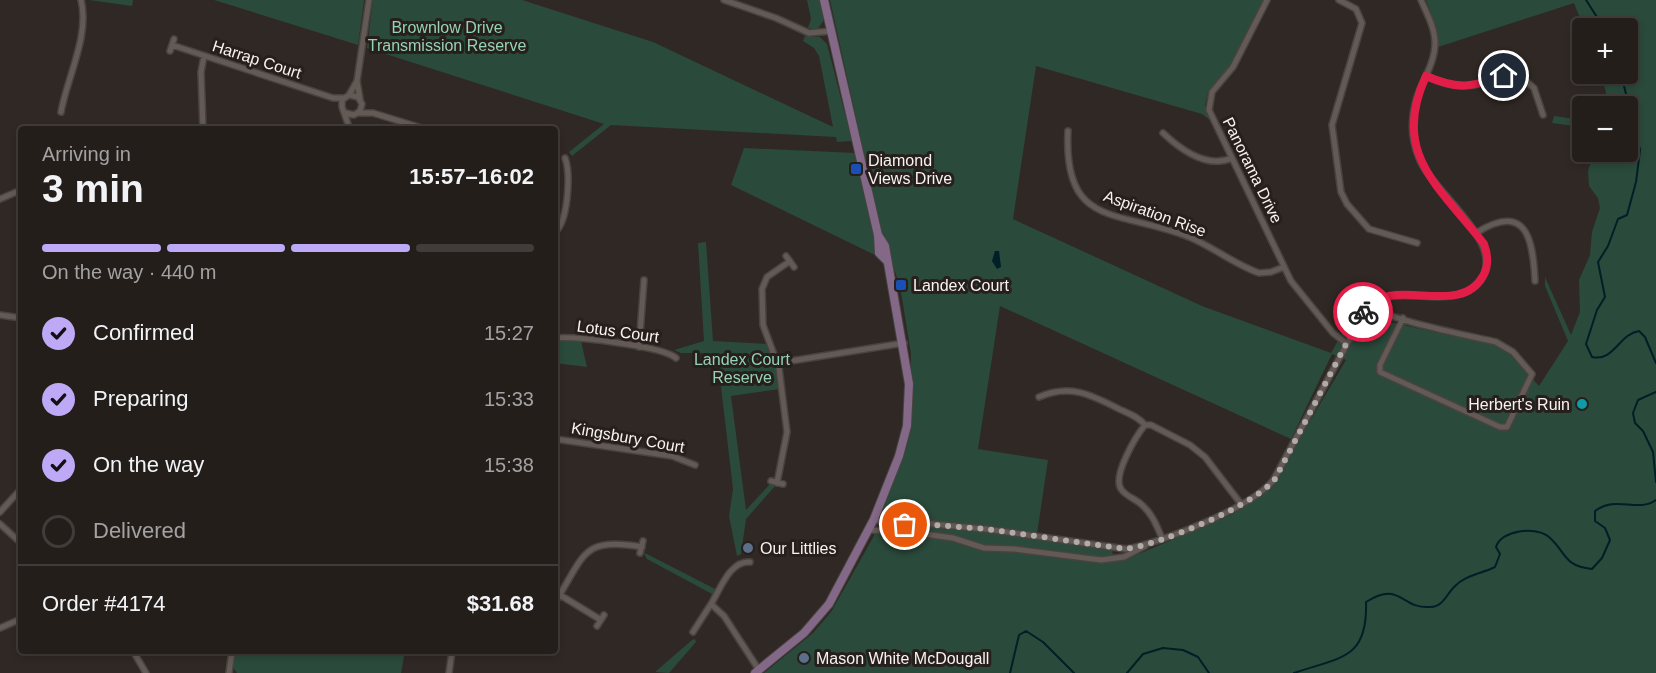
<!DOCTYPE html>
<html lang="en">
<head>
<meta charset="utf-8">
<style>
  :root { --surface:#241e1b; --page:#2c2724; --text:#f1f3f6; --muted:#a3a2a3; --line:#413c3a; --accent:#bda9f5 }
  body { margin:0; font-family:Helvetica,sans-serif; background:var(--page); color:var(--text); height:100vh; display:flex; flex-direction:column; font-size:22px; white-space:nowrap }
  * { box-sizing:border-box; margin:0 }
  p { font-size:20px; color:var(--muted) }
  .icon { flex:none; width:33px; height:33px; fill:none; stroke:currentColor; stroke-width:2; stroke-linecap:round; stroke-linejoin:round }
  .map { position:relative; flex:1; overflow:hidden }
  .sheet { position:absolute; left:18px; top:126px; width:540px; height:528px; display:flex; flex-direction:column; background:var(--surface); border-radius:6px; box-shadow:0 3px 9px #0003,0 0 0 2px var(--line) }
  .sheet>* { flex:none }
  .tools { position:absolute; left:1572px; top:18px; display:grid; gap:12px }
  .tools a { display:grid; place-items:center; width:66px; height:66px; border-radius:6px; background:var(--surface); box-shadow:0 3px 9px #0003,0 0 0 2px var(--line); font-size:30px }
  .pin { position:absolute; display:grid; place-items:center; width:51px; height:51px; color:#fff; margin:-26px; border:3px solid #fff; border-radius:50%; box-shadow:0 2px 6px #0007 }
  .courier { position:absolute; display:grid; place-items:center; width:60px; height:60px; margin:-30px; border:4px solid #e11d48; border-radius:50%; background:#fff; color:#222; box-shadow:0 2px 8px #0007 }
  .overview em { font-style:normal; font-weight:700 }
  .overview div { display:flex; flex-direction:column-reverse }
  .overview { display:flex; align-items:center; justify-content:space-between; height:102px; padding:0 24px }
  h1 { font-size:39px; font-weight:700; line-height:45px }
  .bar { display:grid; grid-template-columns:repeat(4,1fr); gap:9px 6px; align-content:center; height:72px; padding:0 24px }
  .bar i { height:8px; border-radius:4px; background:var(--line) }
  .bar .current { background:var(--accent) }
  .bar p { grid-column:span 4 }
  .line { display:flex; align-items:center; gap:15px; padding:0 24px; border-top:2px solid var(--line) }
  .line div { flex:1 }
  ol { padding:0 24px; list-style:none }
  li { display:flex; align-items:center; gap:18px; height:66px }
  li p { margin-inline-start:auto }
  li .icon { padding:6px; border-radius:50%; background:var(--accent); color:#111; stroke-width:4 }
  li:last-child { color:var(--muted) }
  li i { width:33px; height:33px; border:3px solid var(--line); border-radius:50% }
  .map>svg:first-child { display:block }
</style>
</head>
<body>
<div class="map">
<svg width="1656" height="673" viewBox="0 0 1656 673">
  <rect width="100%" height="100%" fill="#302824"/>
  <!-- green -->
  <path fill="#2a4a3b" d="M89 0H133L132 6Z
    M214 0H364L358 45 339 39Z
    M373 0H522L653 42 833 127 819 56 814 48 803 41 805 36 820 37 827 44 852 141 837 142 836 137 611 125 572 156 569 152 604 124 367 48Z
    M807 0H820L824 20 817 30 808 28 811 19Z
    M830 0H1263L1228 70 1208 92 1205 105 1210 120 1202 114 1036 66 1013 219 1202 306 1331 353 1353 314 1503 347 1539 386 1568 341 1545 286V277L1571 335 1580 312 1579 280 1590 255 1592 232 1600 208 1598 198 1589 186 1588 171 1594 152H1628V106H1605L1606 92 1600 74H1628V28H1584L1574 3 1438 47 1436 27 1426 0H1656V673H764L813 633 831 612 875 534 921 531V527L924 526 969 529 1112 550 1113 556 1105 562 1129 558 1231 515 1270 489 1346 360 1332 354 1291 439 1000 306 978 449 1048 460 1037 534 888 523 884 520 882 511 900 464 910 422 911 354 900 286 882 235Z
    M1554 116 1582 120V127L1552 123Z
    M744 148 856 153 881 258 731 185Z
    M706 242 713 341 767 344 777 370 780 389 731 396 746 510 770 484 776 485 746 519 741 554 737 556 729 516 733 489 721 387 709 353H681L674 350 704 341 698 243Z
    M555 341H581L587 367 555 363Z
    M644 553 647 554 717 590 714 595 647 559Z
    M695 639 696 642 669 673 655 672 692 640Z
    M234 651H405L401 673H237L232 666Z"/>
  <!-- water -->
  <path fill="#011f26" d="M995 251H999L1001 267 997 269 992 261Z"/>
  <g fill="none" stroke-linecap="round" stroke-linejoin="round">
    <!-- stream -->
    <path stroke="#011f26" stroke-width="2" d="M1586 0 1604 28
      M1621 74 1640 150 1636 182 1627 215 1618 219 1608 246 1598 262 1605 297 1597 310 1586 344 1592 357C1614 362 1619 334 1639 331L1645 337 1656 363
      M1656 392 1638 400 1633 413 1635 423 1643 431 1653 452 1656 482
      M1010 673 1019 635 1026 631 1043 642 1074 673
      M1127 673 1143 654 1163 648 1183 650 1198 657 1209 673
      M1294 673C1340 657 1368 660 1366 602 1401 580 1400 609 1430 607 1443 607 1446 595 1454 587 1465 575 1481 574 1495 567L1500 554 1496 547C1501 530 1536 526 1549 537 1567 553 1563 566 1592 569L1602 558 1610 540 1605 528 1595 521V511C1616 495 1637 513 1656 500"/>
    <!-- street casing -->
    <g stroke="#494340" stroke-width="8">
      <path id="street" d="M724 0 776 18 809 33 832 31
        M1267 0 1233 67 1212 92 1209 110 1291 281 1333 333 1346 343
        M1339 0 1356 9 1362 23 1332 125 1341 192 1347 204 1369 229 1417 243
        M172 45 333 98H344
        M170 51 174 39
        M1426 76C1445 84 1461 90 1482 83 1495 79 1506 74 1519 75L1534 88 1543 115
        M357 81 360 99
        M349 95 357 81 369 0
        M61 112C67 78 90 35 81 0
        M346 113 354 115 360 111 362 104 358 97 349 95 342 100V107L348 124
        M358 113H373L425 129
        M203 129 201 72 204 56
        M1068 131C1063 230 1120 209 1189 237 1213 247 1234 264 1259 273L1271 272 1284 267
        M1163 133C1181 150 1207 169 1232 158
        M0 199 21 190
        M555 232C568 222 571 174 565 158
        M1476 233C1527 201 1533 240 1535 281
        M786 256 794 267
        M1368 305C1400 281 1454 314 1480 281 1509 244 1432 192 1419 158 1409 135 1411 109 1421 87 1427 73 1435 59 1435 43 1435 28 1427 14 1421 0
        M0 315 21 318
        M555 338C575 336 662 346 676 358
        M639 347 644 280
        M778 363 904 343
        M1039 397C1069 384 1090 394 1117 408 1127 413 1138 416 1145 425
        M555 439 672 456 695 465
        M771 481 783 484
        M777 483 787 432 779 368 763 325 762 289 767 277 790 261
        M0 512 21 489
        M874 519 889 525 922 523 986 529 1126 549C1161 543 1254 507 1274 479L1368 305C1383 319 1471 336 1496 342L1513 352 1532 374 1507 427H1500L1380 372V365L1403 318
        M0 524 21 543
        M868 530 910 532 953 538 984 548 1014 549 1101 560 1124 557 1145 546
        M1162 538C1157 527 1153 515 1143 506 1137 499 1126 497 1121 489 1112 476 1136 436 1145 425H1151L1190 445 1205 457 1241 504
        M640 553 643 541
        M750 562C730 560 720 590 711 604L724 616 759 670
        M560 595 601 620
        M555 602C585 556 581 536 642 547
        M597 626 604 615
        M0 628 21 619
        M693 632 711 604
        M133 651 146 673
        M229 673 232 651
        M449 673 452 651"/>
    </g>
    <!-- secondary casing -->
    <g stroke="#494340" stroke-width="10">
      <path id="secondary" d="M824 0 878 235 879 253 886 260
        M755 673 804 633 829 604 874 519 899 456 907 426 909 384 885 246 878 235"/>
    </g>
    <!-- street -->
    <use href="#street" stroke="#635a56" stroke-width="5"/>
    <!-- secondary -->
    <use href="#secondary" stroke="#836987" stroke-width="8"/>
  </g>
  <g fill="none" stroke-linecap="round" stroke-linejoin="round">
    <!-- done -->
    <path stroke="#b2aca9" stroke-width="6" stroke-dasharray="0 10.8" d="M905 525 922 524 986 529 1126 549C1161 544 1254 506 1275 479L1363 312"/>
    <!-- route -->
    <path stroke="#e11d48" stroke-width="8" d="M1363 312C1390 272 1459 320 1483 276 1489 266 1488 255 1484 244 1440 187 1390 154 1426 76 1458 90 1471 87 1504 76"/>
  </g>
  <!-- markers -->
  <g fill="#1a4fb4" stroke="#261f1b" stroke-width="2">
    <rect x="850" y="163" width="12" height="12" rx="3"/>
    <rect x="895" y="279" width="12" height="12" rx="3"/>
  </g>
  <circle fill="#0f9aa8" stroke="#261f1b" stroke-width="2" cx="1582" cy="404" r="6"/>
  <g fill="#5c6f8a" stroke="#261f1b" stroke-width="2">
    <circle cx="748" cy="548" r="6"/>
    <circle cx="804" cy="658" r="6"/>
  </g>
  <g text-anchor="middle" stroke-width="6" stroke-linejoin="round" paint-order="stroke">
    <!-- park labels -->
    <g font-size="16" fill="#94d3b5" stroke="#261f1b">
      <text x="447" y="33">Brownlow Drive<tspan x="447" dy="18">Transmission Reserve</tspan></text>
      <text x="742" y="365">Landex Court<tspan x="742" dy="18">Reserve</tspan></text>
    </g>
    <!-- street labels -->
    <g font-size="16" fill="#f8f3f0" stroke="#261f1b">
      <text transform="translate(257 59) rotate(18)" y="6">Harrap Court</text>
      <text transform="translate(1253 170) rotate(64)" y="6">Panorama Drive</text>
      <text transform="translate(1155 213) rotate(20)" y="6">Aspiration Rise</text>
      <text transform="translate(618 331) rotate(8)" y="6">Lotus Court</text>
      <text transform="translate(628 437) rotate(10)" y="6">Kingsbury Court</text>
    </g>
    <!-- poi labels -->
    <g font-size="16" fill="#f8f3f0" stroke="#261f1b" text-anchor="start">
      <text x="868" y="166">Diamond<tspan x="868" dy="18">Views Drive</tspan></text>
      <text x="913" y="291">Landex Court</text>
      <text x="1570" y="410" text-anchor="end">Herbert's Ruin</text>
      <text x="760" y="554">Our Littlies</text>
      <text x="816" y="664">Mason White McDougall</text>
    </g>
  </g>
</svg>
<div class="tools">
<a>+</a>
<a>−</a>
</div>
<div class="pin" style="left:905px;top:525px;background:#ea580c"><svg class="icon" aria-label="bag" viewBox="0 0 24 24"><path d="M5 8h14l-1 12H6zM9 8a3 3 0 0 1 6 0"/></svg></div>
<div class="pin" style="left:1504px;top:76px;background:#1f2937"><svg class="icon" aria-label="home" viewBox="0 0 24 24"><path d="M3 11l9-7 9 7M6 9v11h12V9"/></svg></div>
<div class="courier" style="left:1363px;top:312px"><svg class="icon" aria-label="bike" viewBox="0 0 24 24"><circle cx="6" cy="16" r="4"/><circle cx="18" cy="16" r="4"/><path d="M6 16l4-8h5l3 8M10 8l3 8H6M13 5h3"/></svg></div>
<section class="sheet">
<div class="overview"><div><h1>3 min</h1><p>Arriving in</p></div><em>15:57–16:02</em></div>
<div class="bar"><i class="current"></i><i class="current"></i><i class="current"></i><i></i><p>On the way · 440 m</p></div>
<ol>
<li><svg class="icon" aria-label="check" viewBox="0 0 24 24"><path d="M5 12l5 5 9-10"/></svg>Confirmed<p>15:27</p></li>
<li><svg class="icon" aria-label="check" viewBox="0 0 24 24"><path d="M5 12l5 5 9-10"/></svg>Preparing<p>15:33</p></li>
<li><svg class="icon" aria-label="check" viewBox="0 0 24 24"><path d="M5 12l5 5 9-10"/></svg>On the way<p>15:38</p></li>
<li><i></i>Delivered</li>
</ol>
<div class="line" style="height:78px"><div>Order #4174</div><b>$31.68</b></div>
</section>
</div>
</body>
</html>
